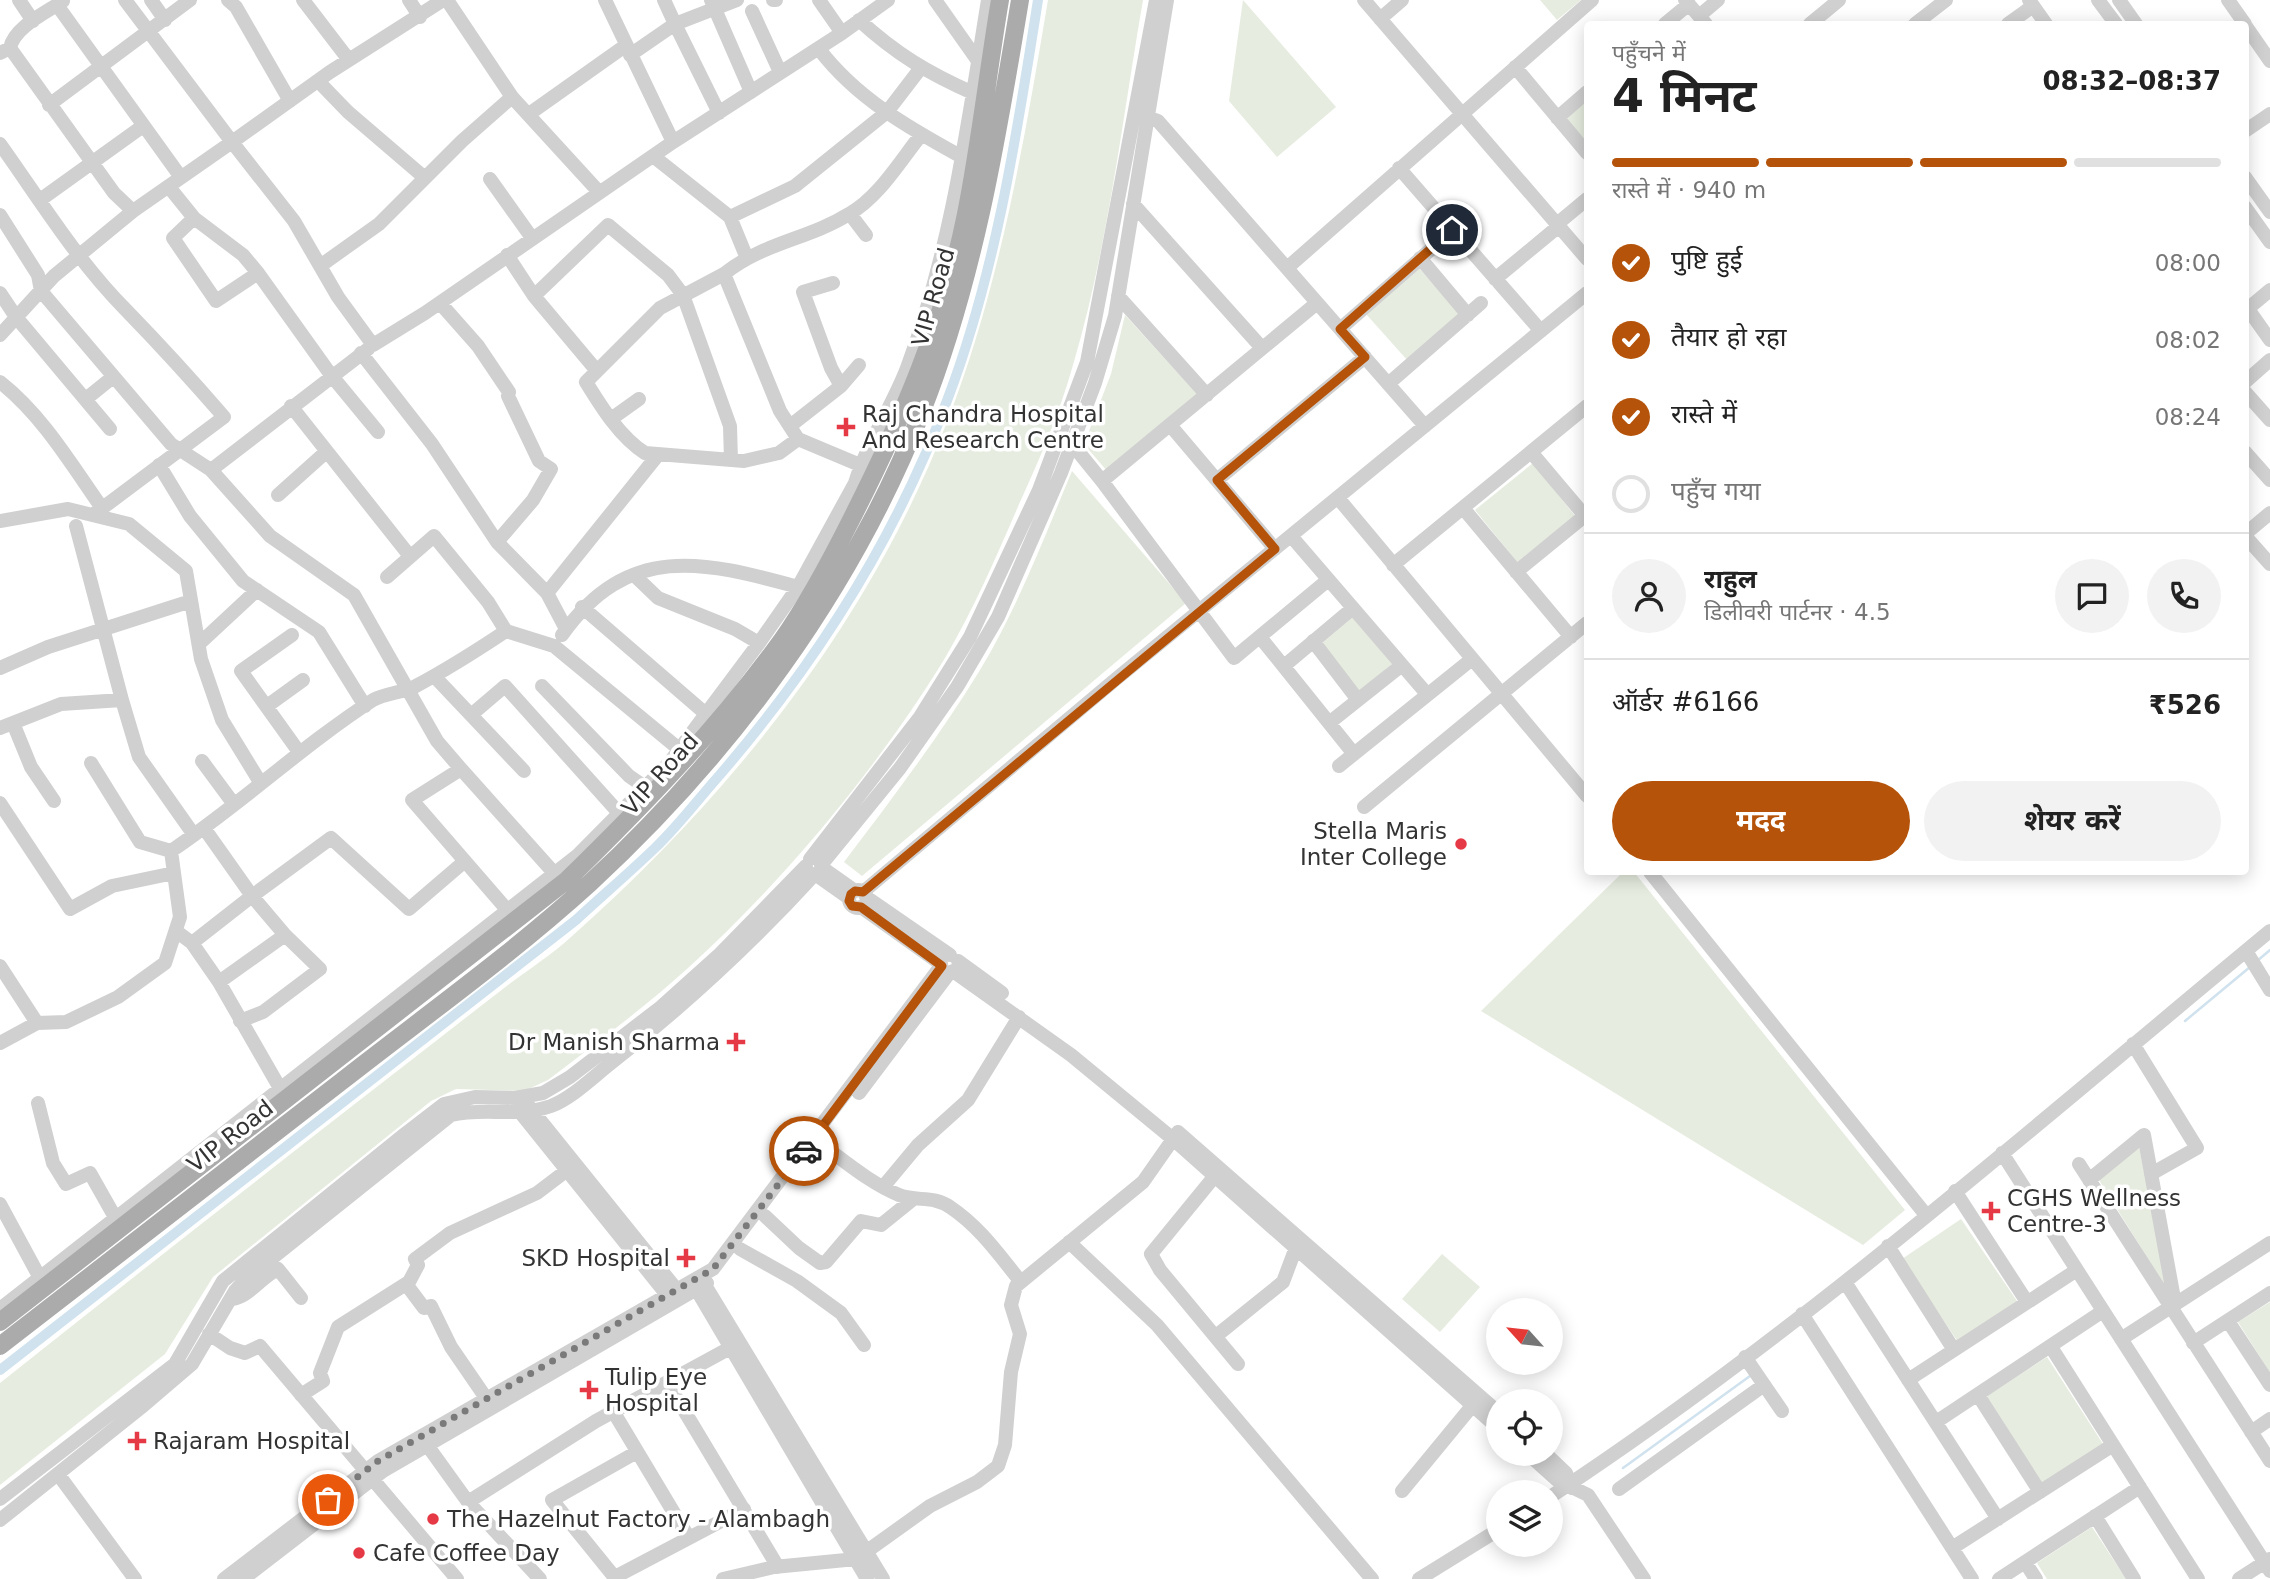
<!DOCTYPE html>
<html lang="hi">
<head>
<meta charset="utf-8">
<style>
  :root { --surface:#fff; --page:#f2f2f2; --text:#222; --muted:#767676; --line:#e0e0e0; --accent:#b45309 }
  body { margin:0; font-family:"DejaVu Sans","Noto Sans Devanagari",sans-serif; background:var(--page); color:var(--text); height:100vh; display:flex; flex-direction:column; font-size:26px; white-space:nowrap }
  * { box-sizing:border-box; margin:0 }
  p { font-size:23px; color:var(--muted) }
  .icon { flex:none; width:38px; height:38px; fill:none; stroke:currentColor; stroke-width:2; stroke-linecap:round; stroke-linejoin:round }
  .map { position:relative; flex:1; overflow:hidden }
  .details { position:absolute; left:1584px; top:21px; width:665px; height:854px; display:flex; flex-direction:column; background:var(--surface); border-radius:7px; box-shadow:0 4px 18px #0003 }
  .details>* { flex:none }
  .needle { width:46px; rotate:297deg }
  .controls { position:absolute; left:1486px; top:1298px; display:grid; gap:14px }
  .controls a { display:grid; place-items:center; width:77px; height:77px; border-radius:50%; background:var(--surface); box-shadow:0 4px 18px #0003; font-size:35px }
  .pin { position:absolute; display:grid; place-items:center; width:60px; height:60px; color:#fff; margin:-30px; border:4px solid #fff; border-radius:50%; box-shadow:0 2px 7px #0007 }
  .courier { position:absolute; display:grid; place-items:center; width:70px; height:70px; margin:-35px; border:5px solid #b45309; border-radius:50%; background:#fff; color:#222; box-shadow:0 2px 9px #0007 }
  .summary em { font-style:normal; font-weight:700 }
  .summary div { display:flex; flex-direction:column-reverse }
  .summary { display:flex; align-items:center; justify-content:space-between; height:119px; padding:0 28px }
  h1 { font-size:46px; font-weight:700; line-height:52px }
  .bar { display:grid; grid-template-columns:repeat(4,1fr); gap:10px 7px; align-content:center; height:84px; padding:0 28px }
  .bar i { height:9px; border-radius:5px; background:var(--line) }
  .bar .current { background:var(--accent) }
  .bar p { grid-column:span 4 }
  .line { display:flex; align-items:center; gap:18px; padding:0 28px; border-top:2px solid var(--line) }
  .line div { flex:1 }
  .round { display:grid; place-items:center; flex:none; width:74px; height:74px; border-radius:37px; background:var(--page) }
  ol { padding:0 28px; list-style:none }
  li { display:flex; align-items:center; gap:21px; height:77px }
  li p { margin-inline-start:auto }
  li .icon { padding:7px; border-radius:50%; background:var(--accent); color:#fff; stroke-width:4 }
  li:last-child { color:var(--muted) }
  li i { width:38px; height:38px; border:4px solid var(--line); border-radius:50% }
  .cta { display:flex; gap:14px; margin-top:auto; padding:14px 28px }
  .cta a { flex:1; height:80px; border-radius:42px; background:var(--accent); color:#fff; font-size:28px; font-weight:700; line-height:80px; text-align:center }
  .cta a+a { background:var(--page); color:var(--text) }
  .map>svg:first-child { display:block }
</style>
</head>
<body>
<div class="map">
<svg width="2270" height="1579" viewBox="0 0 2270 1579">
  <rect width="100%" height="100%" fill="#fff"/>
  <!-- green -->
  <path fill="#e6ecdf" d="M1048 0H1143C1122 121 1108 247 1073 365 1060 412 1040 458 1020 502 997 555 974 609 945 658 878 768 783 882 688 968 644 1008 595 1044 548 1080L524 1091 456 1089 431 1101 213 1277 165 1354 0 1485V1383C118 1289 237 1196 356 1103 404 1066 451 1029 499 992 523 973 549 957 571 937 731 795 869 623 947 422 1000 286 1024 143 1048 0Z
    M1243 0 1336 107 1277 157 1229 101Z
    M1540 0H1581L1557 20Z
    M1587 100V143L1566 118Z
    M1418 267 1460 314 1408 361 1366 314Z
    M1125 315 1198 395 1107 471 1084 444 1111 374Z
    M1533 463 1575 516 1517 562 1475 510Z
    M1072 471 1186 603 862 876 844 862C891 800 939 737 980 670 1018 607 1044 538 1072 471Z
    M1354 616 1393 663 1359 692 1320 645Z
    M1623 872H1634L1905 1210 1863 1245 1481 1011Z
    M2139 1147 2168 1291 2099 1180Z
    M1961 1219 2017 1301 1958 1342 1902 1259Z
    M1442 1254 1480 1287 1440 1332 1402 1299Z
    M2270 1302V1373L2238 1322Z
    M2047 1357 2103 1444 2042 1484 1987 1396Z
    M2092 1527 2126 1579H2047L2037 1563Z"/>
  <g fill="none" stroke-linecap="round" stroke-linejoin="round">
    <!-- stream -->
    <path stroke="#cfe2ee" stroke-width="2.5" d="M2257 961 2270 950
      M2185 1021 2250 967
      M1623 1468 1750 1376"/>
    <!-- canal -->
    <path stroke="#cfe2ee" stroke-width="10" d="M0 1370 576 920C602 896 629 873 655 848 675 829 693 806 711 785 811 671 895 541 948 398 996 271 1017 133 1038 0"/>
    <!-- minor -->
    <path stroke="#d0d0d0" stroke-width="14" d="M19 0 33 21
      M125 0 232 142 330 72 443 0
      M151 0 165 20
      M228 0 236 7 290 101
      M303 0 349 60
      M409 0 420 17
      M447 0 512 97
      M605 0 673 142
      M711 0 751 92
      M773 0H776
      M935 0 978 61
      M1364 0 1587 259
      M1685 0 1706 24
      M2029 0 2046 24
      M2098 0 2116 24
      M2119 0 2136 24
      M2228 0 2245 24
      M57 5 180 176
      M752 11 780 72
      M1699 16 1718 0
      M1380 19 1402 0
      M859 20C896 54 928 73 973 93
      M1665 24 1689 4
      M1810 24 1839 0
      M1915 24 1946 0
      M2008 24 2033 6
      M2245 25 2270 61
      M842 33 888 0
      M10 48C14 27 47 12 63 1
      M819 49C856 98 909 128 962 157
      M0 53 10 48 114 193 133 211 54 276 0 335
      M630 55 675 24 664 0
      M1515 67 1587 153
      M318 81 348 112 425 178
      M49 105 190 0
      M719 113 675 24 737 0
      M529 114 625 46
      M1147 117 1158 121 1425 426
      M1557 118 1587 92
      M2245 131 2270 114
      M0 144C40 200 78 262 126 310 160 345 192 380 224 417L93 515
      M653 156 730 217
      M1399 168 1541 331
      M2245 177 2270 212
      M490 179 532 238
      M169 187 194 218 243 255 258 273 331 375 378 432
      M40 200 143 126
      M1133 204 1262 348
      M2245 207 2270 242
      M133 211 232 142 294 221 338 297 373 345 425 313 673 142 842 33 819 0
      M850 214 866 235
      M0 215 38 275 41 291 171 444 211 470 270 536 354 595 437 741 461 769
      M194 218 173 238 216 301 258 273
      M1557 224 1587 199
      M507 255 534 296 597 371
      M746 256 730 217 795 186 887 112 920 69
      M1420 258 1468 315
      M320 266 379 224 462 141 512 97 599 192
      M1287 268 1592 0
      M724 274C764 242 807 240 849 214 879 197 900 161 921 135
      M1495 279 1559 226
      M833 283 803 292 831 368 841 386
      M0 293 16 317 110 429
      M534 296 608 225 668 275 683 295 730 426 731 460
      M1118 296 1207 395
      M440 303 478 346 509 392 508 396 539 461 551 469 533 500 497 542
      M2248 309 2270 340
      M2245 311 2270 290
      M1340 329 1453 230
      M361 353 432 444 497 542 547 593 566 629
      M0 382C43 416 71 464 102 508
      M2245 382 2270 360
      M1388 384 1481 303
      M2245 392 2270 420
      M87 398 113 377
      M291 406 409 555
      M611 419 639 399
      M1170 425 1275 549
      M790 426 841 386 859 365
      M798 439 779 453 744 461 645 453C620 437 602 408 586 382L660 308 724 274 780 411 798 439 860 465
      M1072 444 1102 481 1234 658 1328 580
      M1531 452 1585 516
      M2245 452 2270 480
      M159 465 190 516 243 581 319 632 365 706
      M211 470 368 349
      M1217 480 1365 357
      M1102 481 1317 303
      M278 495 326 452
      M1338 498 1587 796
      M1463 508 1571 637
      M0 521 68 509 129 524 186 571 201 659 222 720 260 782
      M76 526 122 700
      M2245 534 2270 513
      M1291 536 1427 694
      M2245 536 2270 564
      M1393 565 1587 406
      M1516 572 1587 514
      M634 575 658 598 735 629 759 643
      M387 577 434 536 488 602 506 631
      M547 593 657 456
      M582 607 706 714
      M292 635 241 671 299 752
      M562 635C628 542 703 561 798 587
      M1260 637 1354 754
      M1313 641 1358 700
      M199 644 257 590
      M1284 666 1353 608
      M0 668 48 647 191 601
      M434 676 524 771
      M542 686 629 776 645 787
      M267 706 303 680
      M471 715 505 686 619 813
      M13 723 31 767 54 801
      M1329 723 1402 665
      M0 728 61 704 122 700 139 757 194 835
      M202 761 233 803
      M91 763 140 842 171 851
      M1339 766 1472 659
      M0 803 70 909 112 886 174 873
      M1364 807 1587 623
      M204 828 252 896 331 838 409 909 465 861
      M810 859 920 717 970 637 1039 490 1087 362 1156 0
      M821 865 900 768 957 687 998 617 1061 473 1095 383 1115 316 1167 0
      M821 867 855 891
      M1650 872 1926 1215
      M815 874 849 898
      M849 899a9 9 0 1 1 18 0a9 9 0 1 1-18 0Z
      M863 892 1116 679 1587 293
      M866 897 950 955
      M861 907 941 964
      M509 912 412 800 461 769 555 874
      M176 931 192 943 252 896 285 935 219 982 192 943
      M2246 951 2270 990
      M958 961 1002 993
      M0 966 37 1023 0 1043
      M953 971 1071 1055 1173 1139 1498 1428
      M219 982 281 1090
      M240 1021 263 1012 320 969 285 935
      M37 1023 66 1022 118 997 165 963 180 917 171 851C241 804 302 746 373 700 385 693 401 693 414 687 446 670 476 651 506 631L554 646 679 749
      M2133 1044 2197 1148 2151 1174
      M859 1093 950 972
      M38 1103 53 1163 66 1184 90 1173 116 1219
      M527 1104 681 1295
      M516 1107 672 1301
      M821 1144C846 1162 870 1183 899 1195 917 1202 933 1195 950 1207 980 1227 999 1255 1021 1282
      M2002 1153 2270 1571
      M2079 1164 2270 1461
      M1214 1177 1151 1254 1160 1270 1238 1364
      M2089 1180 2144 1135 2175 1304
      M883 1187 918 1145 968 1100 1019 1017
      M1955 1191 2027 1302
      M0 1204 40 1278
      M765 1216 799 1248 820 1263 826 1262 861 1221 881 1225 912 1200
      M1069 1242 1157 1325 1372 1579
      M1888 1246 1954 1350
      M740 1249 797 1281 841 1313 864 1345
      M700 1277 883 1579
      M692 1282 867 1579
      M1845 1282 1998 1519
      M406 1284 424 1308 431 1306 451 1347 486 1398
      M232 1299C249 1297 262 1276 278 1269L301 1298
      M0 1309 578 855 670 762 759 643 798 587 855 483C867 443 892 407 907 368 951 250 968 123 988 0
      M1802 1314 1972 1579
      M2228 1321 2270 1385
      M209 1334 230 1348 245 1353 260 1346 457 1579
      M1216 1336 1283 1282 1295 1250
      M2121 1339 2270 1243
      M2193 1343 2270 1293
      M2051 1347 2198 1579
      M1745 1357 1782 1411
      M1908 1380 2077 1270
      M667 1382 778 1567
      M301 1395 323 1381 320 1373 338 1327 409 1282 418 1265 415 1259 450 1233 537 1193 566 1171
      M1978 1395 2040 1492
      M613 1411 689 1538
      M1936 1422 2103 1311
      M2251 1432 2270 1419
      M427 1445 468 1502 540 1579
      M1528 1454 1557 1480 1588 1495 1644 1579
      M1546 1454 1566 1473 1572 1488
      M58 1474 135 1579
      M1619 1489 1764 1385
      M1402 1491 1472 1406
      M1550 1497C1805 1329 2035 1125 2270 931
      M0 1499 175 1364 223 1281 405 1134 444 1104 475 1097 515 1098 543 1093 570 1077 661 1007 720 954 806 866
      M468 1502 596 1421 730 1348
      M2095 1516 2134 1579
      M0 1520 144 1405 192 1364 235 1291 246 1279 451 1115C484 1107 517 1118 551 1106 572 1098 593 1077 611 1063 685 1005 751 944 814 875
      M1952 1548 2113 1445
      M2025 1562 2036 1579
      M615 1577 744 1509
      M224 1579 378 1461 713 1269 941 966
      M243 1579 383 1471 707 1283
      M616 1579 552 1500 637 1452
      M723 1579 774 1567 856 1559 930 1506 977 1482 998 1466 1005 1445 1011 1372 1020 1334 1011 1305 1016 1286 1143 1182 1178 1132 1498 1412
      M1419 1579 1498 1530
      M1999 1579 2140 1487
      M2239 1579 2270 1559"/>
    <!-- major -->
    <path stroke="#ababab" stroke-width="18" d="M0 1322 567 880C644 805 719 727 782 640 809 602 832 558 853 516 901 421 945 320 966 214 980 144 988 71 1000 0
      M0 1346C114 1257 228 1169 342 1081 425 1016 512 954 590 883 732 752 851 591 922 411 974 279 997 139 1020 0"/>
  </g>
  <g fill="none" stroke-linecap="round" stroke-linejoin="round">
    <!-- done -->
    <path stroke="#7a7a7a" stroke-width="7" stroke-dasharray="0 12.6" d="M328 1500 378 1461 713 1269 804 1151"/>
    <!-- route -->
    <path stroke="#b45309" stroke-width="9" d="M804 1151 942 966 861 907 852 906 849 901 851 894 855 891 863 892 1275 549 1217 480 1365 357 1340 329 1452 230"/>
  </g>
  <!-- markers -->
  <g fill="#e63946" stroke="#fff" stroke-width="2.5">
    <path d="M842.5 416.5h7v7h7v7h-7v7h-7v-7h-7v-7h7z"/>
    <circle cx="1461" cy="844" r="7"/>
    <path d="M732.5 1031.5h7v7h7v7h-7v7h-7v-7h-7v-7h7z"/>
    <path d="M1987.5 1200.5h7v7h7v7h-7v7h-7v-7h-7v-7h7z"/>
    <path d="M682.5 1247.5h7v7h7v7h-7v7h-7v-7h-7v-7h7z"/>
    <path d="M585.5 1379.5h7v7h7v7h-7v7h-7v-7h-7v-7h7z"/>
    <path d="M133.5 1430.5h7v7h7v7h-7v7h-7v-7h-7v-7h7z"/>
    <circle cx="433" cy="1519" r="7"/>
    <circle cx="359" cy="1553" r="7"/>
  </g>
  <g text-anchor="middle" stroke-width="7" stroke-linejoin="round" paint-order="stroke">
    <!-- street labels -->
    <g font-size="23" fill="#333" stroke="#fff">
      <text transform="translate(933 297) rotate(-74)" y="8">VIP Road</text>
      <text transform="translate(660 774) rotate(-48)" y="8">VIP Road</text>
      <text transform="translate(230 1136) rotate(-38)" y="8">VIP Road</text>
    </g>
    <!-- poi labels -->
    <g font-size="23" fill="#333" stroke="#fff" text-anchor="start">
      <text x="862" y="422">Raj Chandra Hospital<tspan x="862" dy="26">And Research Centre</tspan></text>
      <text x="1447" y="839" text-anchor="end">Stella Maris<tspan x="1447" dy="26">Inter College</tspan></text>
      <text x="720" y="1050" text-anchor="end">Dr Manish Sharma</text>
      <text x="2007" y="1206">CGHS Wellness<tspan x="2007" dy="26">Centre-3</tspan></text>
      <text x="670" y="1266" text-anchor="end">SKD Hospital</text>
      <text x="605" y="1385">Tulip Eye<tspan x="605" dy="26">Hospital</tspan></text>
      <text x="153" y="1449">Rajaram Hospital</text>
      <text x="447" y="1527">The Hazelnut Factory - Alambagh</text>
      <text x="373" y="1561">Cafe Coffee Day</text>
    </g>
  </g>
</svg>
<div class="controls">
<a><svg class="needle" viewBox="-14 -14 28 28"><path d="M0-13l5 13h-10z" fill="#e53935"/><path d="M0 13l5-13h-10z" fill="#767676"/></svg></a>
<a><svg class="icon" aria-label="locate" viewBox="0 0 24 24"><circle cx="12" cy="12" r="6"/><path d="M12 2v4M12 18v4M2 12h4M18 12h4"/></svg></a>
<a><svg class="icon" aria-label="layers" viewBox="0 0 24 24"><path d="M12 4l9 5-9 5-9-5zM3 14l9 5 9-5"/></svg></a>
</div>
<div class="pin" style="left:328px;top:1500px;background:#ea580c"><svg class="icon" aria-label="bag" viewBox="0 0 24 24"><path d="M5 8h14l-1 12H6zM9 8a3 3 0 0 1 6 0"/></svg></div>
<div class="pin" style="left:1452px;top:230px;background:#1f2937"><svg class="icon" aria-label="home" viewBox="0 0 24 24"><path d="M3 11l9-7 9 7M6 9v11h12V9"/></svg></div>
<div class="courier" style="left:804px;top:1151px"><svg class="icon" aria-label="car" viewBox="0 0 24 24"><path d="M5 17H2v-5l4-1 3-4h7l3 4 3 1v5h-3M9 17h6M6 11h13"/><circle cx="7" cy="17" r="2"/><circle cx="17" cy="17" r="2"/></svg></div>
<section class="details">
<div class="summary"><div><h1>4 मिनट</h1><p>पहुँचने में</p></div><em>08:32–08:37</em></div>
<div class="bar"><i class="current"></i><i class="current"></i><i class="current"></i><i></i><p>रास्ते में · 940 m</p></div>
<ol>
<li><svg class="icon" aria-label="check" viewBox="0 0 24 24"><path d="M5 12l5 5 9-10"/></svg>पुष्टि हुई<p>08:00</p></li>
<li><svg class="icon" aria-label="check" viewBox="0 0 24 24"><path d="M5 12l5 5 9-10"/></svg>तैयार हो रहा<p>08:02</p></li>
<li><svg class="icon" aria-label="check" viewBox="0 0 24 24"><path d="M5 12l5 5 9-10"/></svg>रास्ते में<p>08:24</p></li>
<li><i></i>पहुँच गया</li>
</ol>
<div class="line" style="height:126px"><a class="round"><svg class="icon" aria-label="person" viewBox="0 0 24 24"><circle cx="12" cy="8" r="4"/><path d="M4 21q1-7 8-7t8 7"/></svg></a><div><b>राहुल</b><p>डिलीवरी पार्टनर · 4.5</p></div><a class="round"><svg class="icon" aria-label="chat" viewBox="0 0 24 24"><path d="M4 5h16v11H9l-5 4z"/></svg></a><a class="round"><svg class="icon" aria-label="phone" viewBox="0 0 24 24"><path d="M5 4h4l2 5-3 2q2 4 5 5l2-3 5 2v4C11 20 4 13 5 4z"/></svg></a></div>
<div class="line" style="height:91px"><div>ऑर्डर #6166</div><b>₹526</b></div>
<div class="cta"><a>मदद</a><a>शेयर करें</a></div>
</section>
</div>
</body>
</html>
